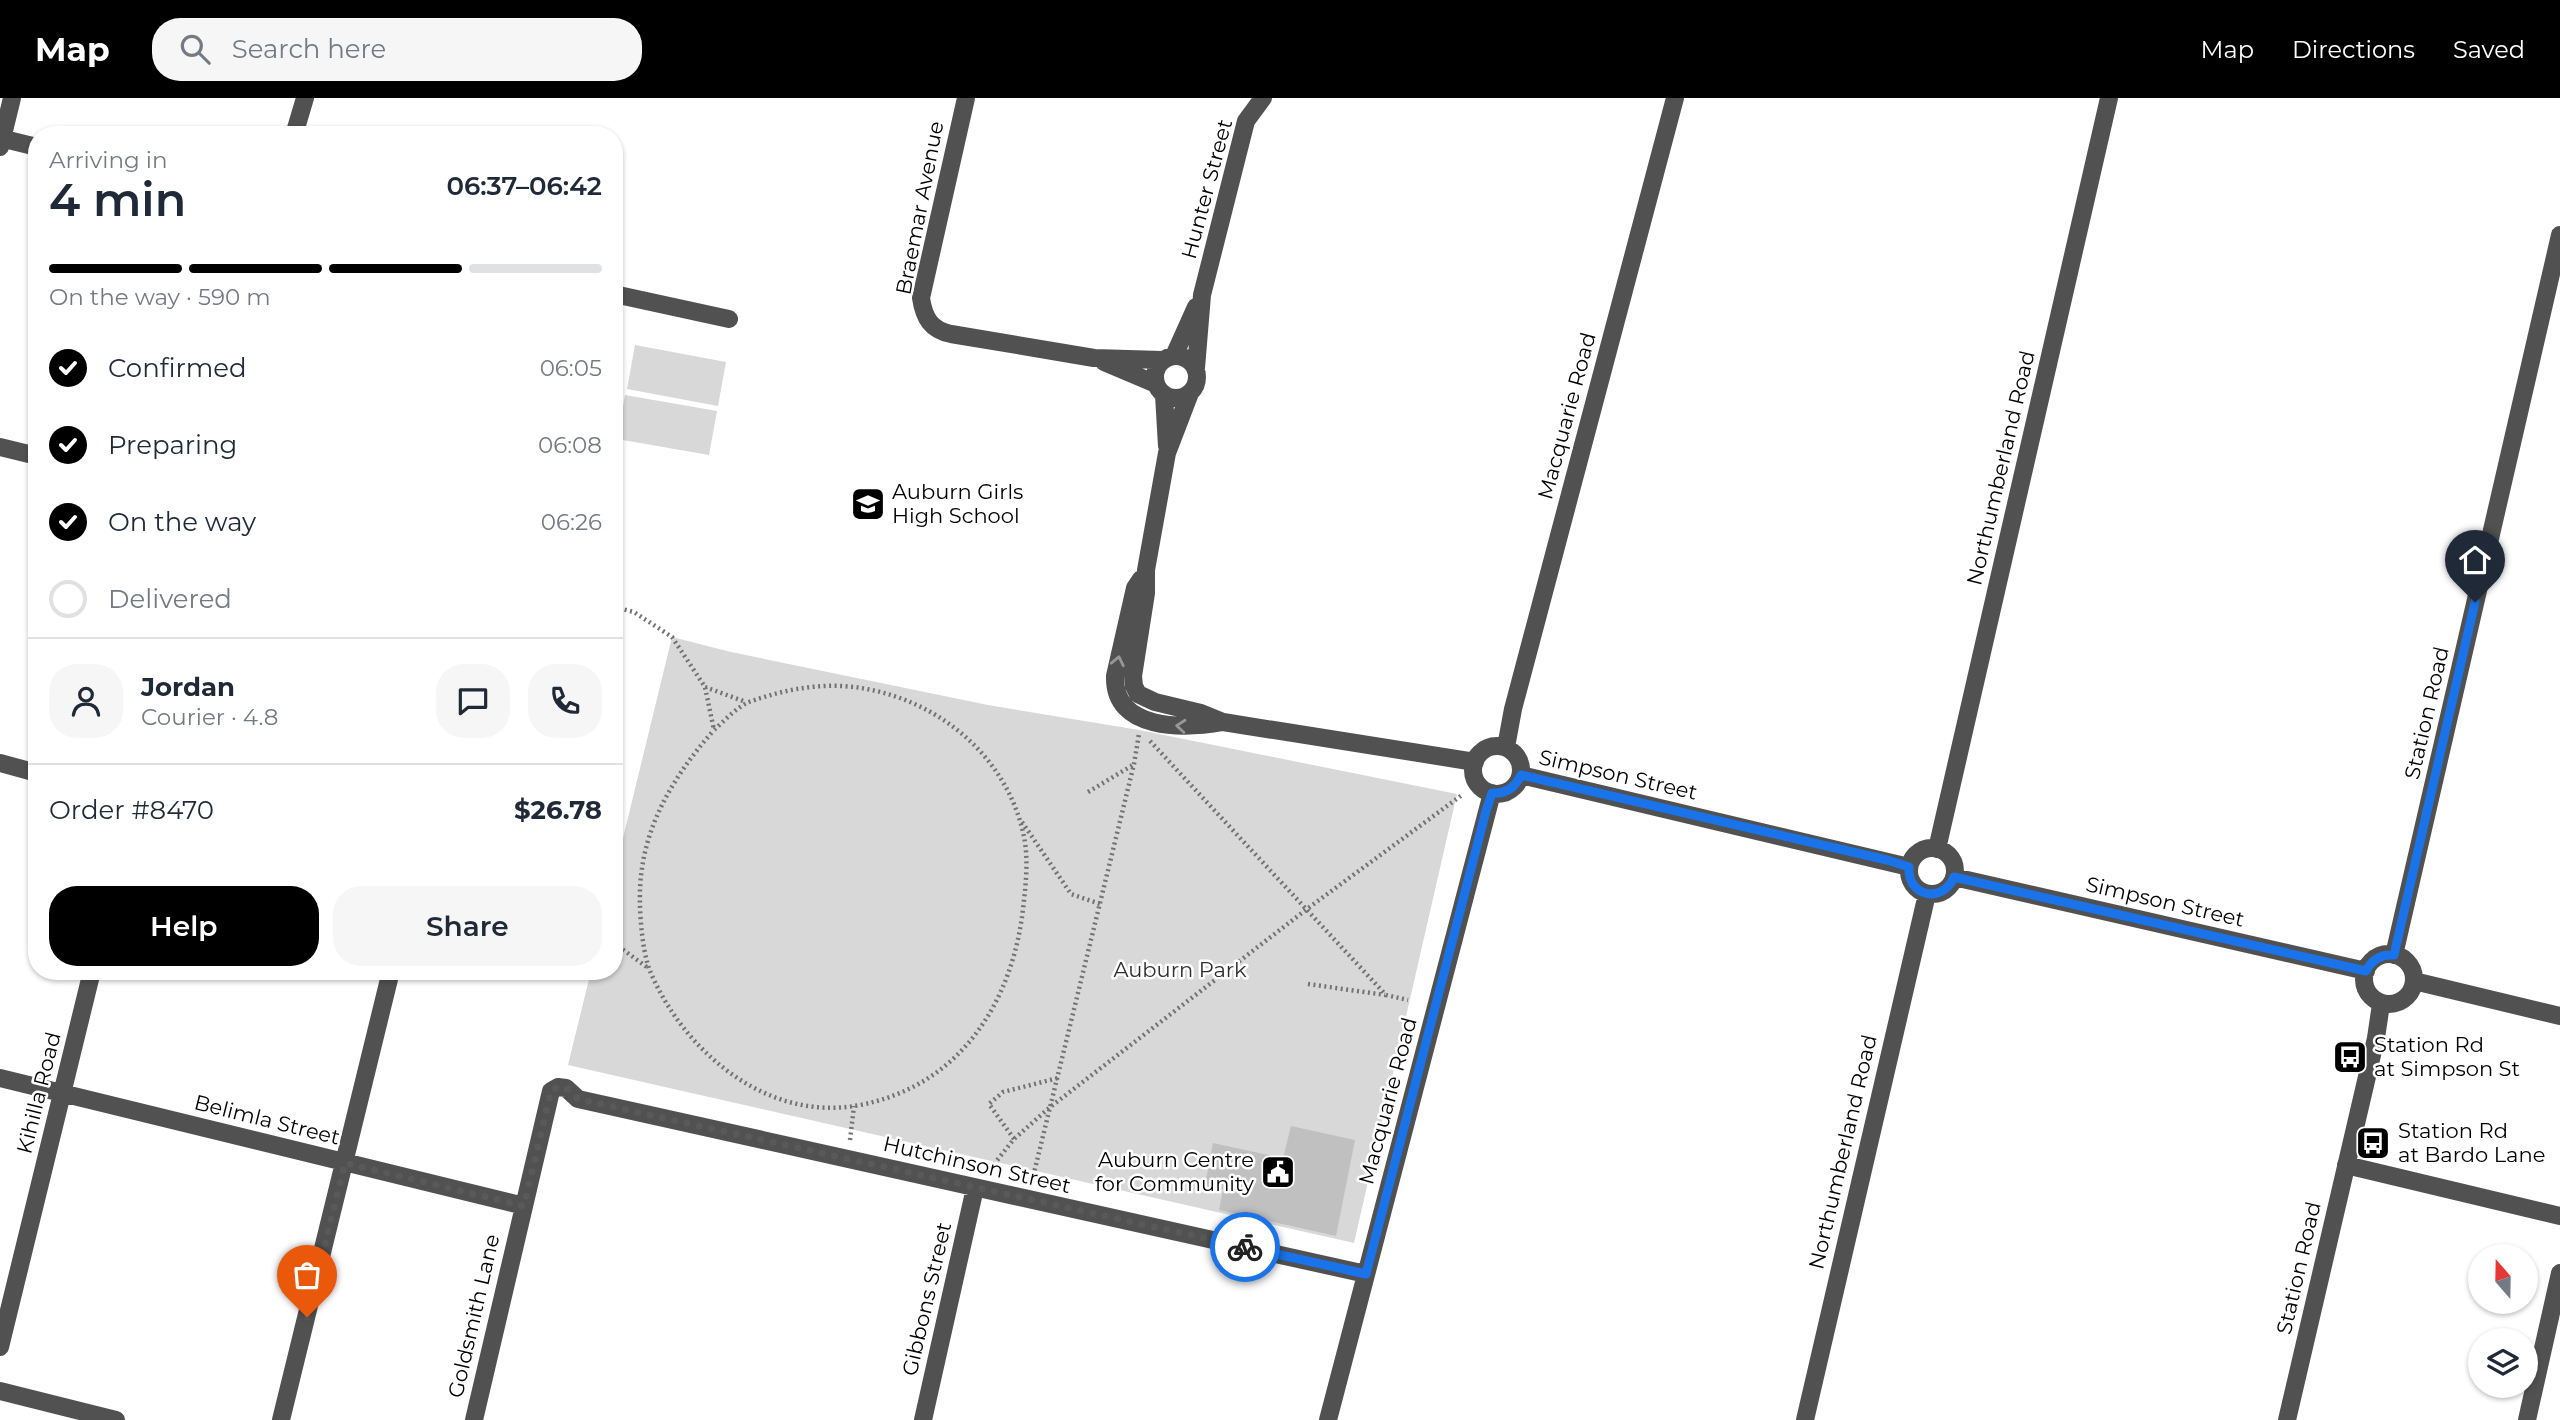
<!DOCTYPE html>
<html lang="en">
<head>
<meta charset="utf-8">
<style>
  :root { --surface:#fff; --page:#f6f6f7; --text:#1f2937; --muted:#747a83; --line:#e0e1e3; --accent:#000 }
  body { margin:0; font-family:Montserrat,sans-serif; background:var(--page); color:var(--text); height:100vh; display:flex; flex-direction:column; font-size:26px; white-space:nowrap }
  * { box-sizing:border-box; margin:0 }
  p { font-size:23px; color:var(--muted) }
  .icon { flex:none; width:38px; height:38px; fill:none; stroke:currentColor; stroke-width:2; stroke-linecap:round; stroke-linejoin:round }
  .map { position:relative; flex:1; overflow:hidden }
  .details { position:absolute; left:28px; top:28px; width:595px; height:854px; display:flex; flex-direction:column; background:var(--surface); border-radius:28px; box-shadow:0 2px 5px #0004 }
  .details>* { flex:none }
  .needle { width:46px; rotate:340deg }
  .buttons { position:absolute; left:2468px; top:1146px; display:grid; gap:14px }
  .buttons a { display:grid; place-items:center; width:70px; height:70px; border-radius:50%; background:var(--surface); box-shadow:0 2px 5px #0004; font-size:35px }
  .pin { position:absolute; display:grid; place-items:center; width:60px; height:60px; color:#fff; margin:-72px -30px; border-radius:50% 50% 50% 0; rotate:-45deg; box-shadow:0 0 7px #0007 }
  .pin .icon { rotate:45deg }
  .courier { position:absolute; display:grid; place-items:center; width:70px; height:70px; margin:-35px; border:5px solid #1a73e8; border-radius:50%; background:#fff; color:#222; box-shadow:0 2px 9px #0007 }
  .head em { font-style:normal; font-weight:600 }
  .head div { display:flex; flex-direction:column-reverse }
  .head { display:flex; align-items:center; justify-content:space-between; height:119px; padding:0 21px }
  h1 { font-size:46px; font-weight:600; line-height:52px }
  .bar { display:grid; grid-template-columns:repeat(4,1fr); gap:10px 7px; align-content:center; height:84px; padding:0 21px }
  .bar i { height:9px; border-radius:5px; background:var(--line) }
  .bar .selected { background:var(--accent) }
  .bar p { grid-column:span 4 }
  .line { display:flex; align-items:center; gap:18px; padding:0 21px; border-top:2px solid var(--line) }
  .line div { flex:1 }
  .round { display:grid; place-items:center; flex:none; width:74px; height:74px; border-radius:28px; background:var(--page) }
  ol { padding:0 21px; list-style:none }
  li { display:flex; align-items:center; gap:21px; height:77px }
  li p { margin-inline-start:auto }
  li .icon { padding:7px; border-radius:50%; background:var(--accent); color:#fff; stroke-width:4 }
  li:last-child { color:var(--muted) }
  li i { width:38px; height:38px; border:4px solid var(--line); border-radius:50% }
  .primary-button { display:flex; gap:14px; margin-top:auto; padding:14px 21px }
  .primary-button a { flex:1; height:80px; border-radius:28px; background:var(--accent); color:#fff; font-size:28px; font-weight:600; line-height:80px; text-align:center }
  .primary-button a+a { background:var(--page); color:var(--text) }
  header { display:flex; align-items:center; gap:42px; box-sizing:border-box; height:98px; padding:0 35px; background:var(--accent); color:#fff }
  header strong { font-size:33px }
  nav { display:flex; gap:38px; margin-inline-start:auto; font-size:24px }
  .search { width:490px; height:63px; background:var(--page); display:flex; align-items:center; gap:18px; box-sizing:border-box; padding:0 24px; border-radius:28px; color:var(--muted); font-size:26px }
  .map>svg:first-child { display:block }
</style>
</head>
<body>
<header>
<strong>Map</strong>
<div class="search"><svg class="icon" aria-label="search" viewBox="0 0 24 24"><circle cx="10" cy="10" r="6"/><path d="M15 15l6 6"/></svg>Search here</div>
<nav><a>Map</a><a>Directions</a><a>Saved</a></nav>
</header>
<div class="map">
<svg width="2560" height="1322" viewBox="0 0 2560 1322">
  <rect width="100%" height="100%" fill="#fff"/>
  <!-- green -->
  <path fill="#d8d8d8" d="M635 247 726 264 718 308 627 291Z
    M625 297 717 313 709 357 617 341Z
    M672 539 731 554 988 607 1139 632 1457 696 1354 1145 568 967 591 873H614V777Z"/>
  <!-- building -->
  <path fill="#c0c0c0" d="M1291 1028 1355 1042 1336 1138 1219 1112 1223 1092 1205 1087 1213 1045 1283 1060Z"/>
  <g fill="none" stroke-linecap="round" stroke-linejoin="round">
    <!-- path -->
    <path stroke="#737373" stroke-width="4.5" stroke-dasharray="2 3.5" stroke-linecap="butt" d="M614 509 634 514 672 539 705 589 714 632C724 623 737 609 749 604 785 591 823 584 861 590 938 602 1005 657 1023 734 1029 759 1026 785 1023 811 1012 906 959 988 860 1007 768 1025 684 954 650 873 641 850 638 802 641 778 647 721 677 674 714 632
      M705 589 746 604
      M1150 643 1386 897 1408 902
      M1088 694 1133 667
      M1022 724 1071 796 1100 806
      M614 845 648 870
      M1308 886 1385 897
      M1014 1041 989 1006 1003 994 1058 980
      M850 1042 854 1008
      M987 1075 1014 1041 1049 1010 1307 811 1462 697
      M1032 1083 1134 666 1139 636"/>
    <!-- minor -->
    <path stroke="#515151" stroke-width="18" d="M966 0 921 200C924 220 931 232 951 236L1094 260 1162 262
      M294 37 305 0
      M0 40 37 49
      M0 49 12 0
      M614 196 729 221
      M1155 279a21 21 0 1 1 42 0a21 21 0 1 1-42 0Z
      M1174 258 1196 209
      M1104 264 1156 286
      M1196 270 1202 197 1246 23 1263 0
      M1190 295 1167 355 1146 472V495L1133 578 1134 588 1138 596 1155 604 1201 615 1223 624 1475 664
      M1164 297 1167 348
      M0 349 37 358
      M1141 481 1135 490 1115 578C1113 633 1184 631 1223 624
      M1473 672a24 24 0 1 1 48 0a24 24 0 1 1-48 0Z
      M1506 649 1513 611 1675 0
      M0 665 37 675
      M1521 677 1909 769
      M1909 773a23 23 0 1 1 46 0a23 23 0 1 1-46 0Z
      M1937 751 2109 0
      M1954 779 2366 873
      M2364 881a25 25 0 1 1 50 0a25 25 0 1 1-50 0Z
      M2394 857 2560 137
      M2414 883 2560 918
      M0 980 524 1108
      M2346 1067 2560 1118
      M0 1249 92 873
      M0 1293 116 1322
      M281 1322 391 873
      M474 1322 551 993 558 989 566 990 578 1001 1366 1176
      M923 1322 975 1090
      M1328 1322 1492 695
      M1805 1322 1927 796
      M2287 1322 2376 940 2381 906
      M2527 1322 2560 1175"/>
  </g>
  <!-- one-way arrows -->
  <defs><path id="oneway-chevron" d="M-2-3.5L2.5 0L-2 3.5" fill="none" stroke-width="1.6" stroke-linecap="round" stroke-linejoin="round" transform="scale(1.75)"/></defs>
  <g stroke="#979797">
    <use href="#oneway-chevron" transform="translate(1118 563) rotate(-78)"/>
    <use href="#oneway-chevron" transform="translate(1181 628) rotate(-175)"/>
  </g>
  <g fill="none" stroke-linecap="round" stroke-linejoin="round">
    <!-- done -->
    <path stroke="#595959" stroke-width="7" stroke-dasharray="0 12.6" d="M307 1219 345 1065 524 1108 551 993 558 989 566 990 578 1001 1245 1149"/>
    <!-- route -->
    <path stroke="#1a73e8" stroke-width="9" d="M1245 1149 1366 1176 1486 713 1492 695C1506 696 1515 690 1521 677L1887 762 1909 769C1907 799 1943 806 1954 779L2366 873C2372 861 2381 856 2394 857L2475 504"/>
  </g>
  <!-- icons -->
  <defs>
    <g id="school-square" transform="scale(1.75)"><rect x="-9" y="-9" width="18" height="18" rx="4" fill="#000" stroke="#fff"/><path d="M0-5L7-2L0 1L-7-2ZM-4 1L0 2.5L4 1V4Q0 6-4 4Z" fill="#fff"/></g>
    <g id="bus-square" transform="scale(1.75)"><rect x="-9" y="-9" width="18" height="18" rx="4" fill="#000" stroke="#fff"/><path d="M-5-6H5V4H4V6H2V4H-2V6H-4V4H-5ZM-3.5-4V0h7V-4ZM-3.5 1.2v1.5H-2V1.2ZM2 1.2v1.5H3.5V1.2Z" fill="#fff"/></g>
    <g id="civic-square" transform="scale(1.75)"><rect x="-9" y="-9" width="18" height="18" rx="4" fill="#000" stroke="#fff"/><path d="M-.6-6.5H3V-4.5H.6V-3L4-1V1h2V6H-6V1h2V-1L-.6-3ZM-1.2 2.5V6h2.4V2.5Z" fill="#fff"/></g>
  </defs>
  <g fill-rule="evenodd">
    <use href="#school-square" x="868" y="406"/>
    <use href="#bus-square" x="2350" y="959"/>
    <use href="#bus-square" x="2373" y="1045"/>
    <use href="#civic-square" x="1278" y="1074"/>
  </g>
  <g text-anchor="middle" stroke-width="5" stroke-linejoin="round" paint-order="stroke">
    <!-- street labels -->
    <g font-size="21" fill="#000" stroke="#fff">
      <text transform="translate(1207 91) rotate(-75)" y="7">Hunter Street</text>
      <text transform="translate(920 110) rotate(-79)" y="7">Braemar Avenue</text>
      <text transform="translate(1567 318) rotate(-75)" y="7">Macquarie Road</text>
      <text transform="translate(2001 370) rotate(-77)" y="7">Northumberland Road</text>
      <text transform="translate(2427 615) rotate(-77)" y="7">Station Road</text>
      <text transform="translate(1618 677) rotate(13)" y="7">Simpson Street</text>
      <text transform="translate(2165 804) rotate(13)" y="7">Simpson Street</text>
      <text transform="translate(39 995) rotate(-76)" y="7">Kihilla Road</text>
      <text transform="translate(1388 1003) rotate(-75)" y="7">Macquarie Road</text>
      <text transform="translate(267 1022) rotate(14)" y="7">Belimla Street</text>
      <text transform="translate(1843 1054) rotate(-77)" y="7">Northumberland Road</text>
      <text transform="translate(977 1067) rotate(13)" y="7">Hutchinson Street</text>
      <text transform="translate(2299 1170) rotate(-77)" y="7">Station Road</text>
      <text transform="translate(927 1201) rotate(-77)" y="7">Gibbons Street</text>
      <text transform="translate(474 1218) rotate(-77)" y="7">Goldsmith Lane</text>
    </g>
    <!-- poi labels -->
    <g font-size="21" fill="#000" stroke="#fff" text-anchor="start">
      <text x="892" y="401">Auburn Girls<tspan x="892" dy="24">High School</tspan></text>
      <text x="2374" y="954">Station Rd<tspan x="2374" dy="24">at Simpson St</tspan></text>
      <text x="2398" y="1040">Station Rd<tspan x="2398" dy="24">at Bardo Lane</tspan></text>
      <text x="1254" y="1069" text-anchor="end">Auburn Centre<tspan x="1254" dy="24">for Community</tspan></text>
    </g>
    <!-- park labels -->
    <g font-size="21" fill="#2f2f2f" stroke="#fff">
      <text x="1180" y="879">Auburn Park</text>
    </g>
  </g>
</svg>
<div class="buttons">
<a><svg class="needle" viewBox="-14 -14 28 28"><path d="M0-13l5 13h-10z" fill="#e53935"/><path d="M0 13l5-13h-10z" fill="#747a83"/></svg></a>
<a><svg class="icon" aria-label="layers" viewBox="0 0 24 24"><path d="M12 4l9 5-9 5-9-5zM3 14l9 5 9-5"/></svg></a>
</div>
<div class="pin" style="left:307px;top:1219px;background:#ea580c"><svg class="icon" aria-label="bag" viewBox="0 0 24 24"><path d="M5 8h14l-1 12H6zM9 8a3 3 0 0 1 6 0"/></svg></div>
<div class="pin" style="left:2475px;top:504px;background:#1f2937"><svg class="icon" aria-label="home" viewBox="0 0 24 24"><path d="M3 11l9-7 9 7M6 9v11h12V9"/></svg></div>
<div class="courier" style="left:1245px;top:1149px"><svg class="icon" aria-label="bike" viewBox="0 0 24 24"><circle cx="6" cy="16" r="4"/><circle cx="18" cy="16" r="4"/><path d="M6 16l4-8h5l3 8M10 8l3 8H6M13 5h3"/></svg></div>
<section class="details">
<div class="head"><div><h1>4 min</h1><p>Arriving in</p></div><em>06:37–06:42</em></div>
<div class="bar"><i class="selected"></i><i class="selected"></i><i class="selected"></i><i></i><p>On the way · 590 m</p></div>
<ol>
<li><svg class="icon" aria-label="check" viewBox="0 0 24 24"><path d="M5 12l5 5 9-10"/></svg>Confirmed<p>06:05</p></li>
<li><svg class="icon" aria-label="check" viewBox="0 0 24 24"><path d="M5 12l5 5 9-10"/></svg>Preparing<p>06:08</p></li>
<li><svg class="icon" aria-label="check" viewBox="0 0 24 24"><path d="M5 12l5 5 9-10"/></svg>On the way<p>06:26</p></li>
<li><i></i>Delivered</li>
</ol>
<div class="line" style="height:126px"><a class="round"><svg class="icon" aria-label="person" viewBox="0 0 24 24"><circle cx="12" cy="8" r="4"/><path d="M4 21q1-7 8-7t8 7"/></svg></a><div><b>Jordan</b><p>Courier · 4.8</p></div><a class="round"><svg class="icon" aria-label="chat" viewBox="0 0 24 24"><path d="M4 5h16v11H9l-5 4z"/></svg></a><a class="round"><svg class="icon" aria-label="phone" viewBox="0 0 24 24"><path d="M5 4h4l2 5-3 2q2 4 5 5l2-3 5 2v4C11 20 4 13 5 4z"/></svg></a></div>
<div class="line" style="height:91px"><div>Order #8470</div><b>$26.78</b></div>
<div class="primary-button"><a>Help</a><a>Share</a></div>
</section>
</div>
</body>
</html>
